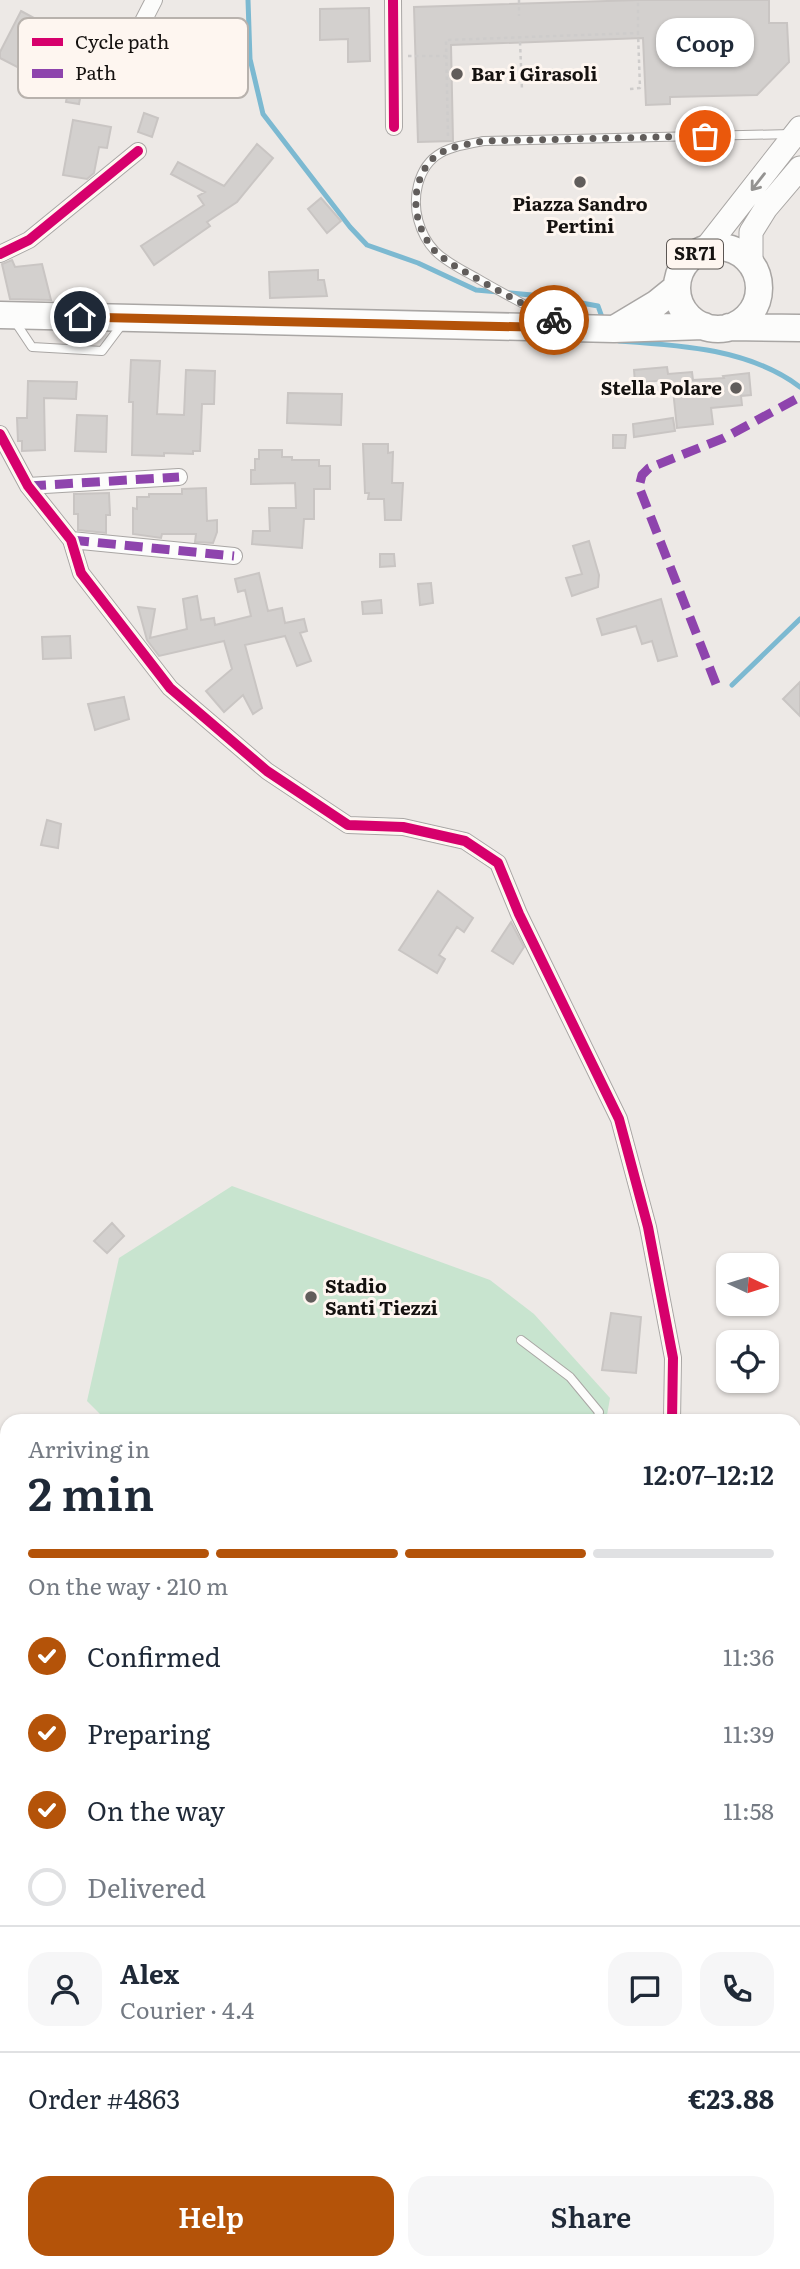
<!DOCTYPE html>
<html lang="en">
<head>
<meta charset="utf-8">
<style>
  :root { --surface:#fff; --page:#f6f6f7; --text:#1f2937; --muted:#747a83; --line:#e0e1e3; --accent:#b45309 }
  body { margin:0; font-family:Literata,serif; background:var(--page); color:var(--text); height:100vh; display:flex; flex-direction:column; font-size:26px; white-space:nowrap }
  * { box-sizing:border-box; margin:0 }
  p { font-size:23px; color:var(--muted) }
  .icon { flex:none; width:38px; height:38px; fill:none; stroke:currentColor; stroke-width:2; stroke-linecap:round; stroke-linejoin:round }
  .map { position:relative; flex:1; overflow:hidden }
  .details { position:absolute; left:0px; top:1414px; width:802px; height:856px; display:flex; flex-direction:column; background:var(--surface); border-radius:21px 21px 0 0; box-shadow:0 2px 5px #0004 }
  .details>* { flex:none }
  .needle { width:46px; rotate:94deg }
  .controls { position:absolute; left:716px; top:1253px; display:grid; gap:14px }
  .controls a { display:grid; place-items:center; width:63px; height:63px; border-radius:14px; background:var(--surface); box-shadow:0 2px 5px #0004; font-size:35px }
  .pin { position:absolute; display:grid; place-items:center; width:60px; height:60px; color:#fff; margin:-30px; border:4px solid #fff; border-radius:50%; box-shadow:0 2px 7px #0007 }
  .courier { position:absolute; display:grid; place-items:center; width:70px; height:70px; margin:-35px; border:5px solid #b45309; border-radius:50%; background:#fff; color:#222; box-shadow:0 2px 9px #0007 }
  .bubble { position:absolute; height:49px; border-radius:21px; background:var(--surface); box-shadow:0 2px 5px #0004; font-size:23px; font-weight:600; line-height:49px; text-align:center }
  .head em { font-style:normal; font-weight:600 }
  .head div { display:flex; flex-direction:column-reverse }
  .head { display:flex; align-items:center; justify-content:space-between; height:119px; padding:0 28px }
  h1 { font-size:46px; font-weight:600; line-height:52px }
  .bar { display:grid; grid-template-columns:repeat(4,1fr); gap:10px 7px; align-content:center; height:84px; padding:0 28px }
  .bar i { height:9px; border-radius:5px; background:var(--line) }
  .bar .selected { background:var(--accent) }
  .bar p { grid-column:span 4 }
  .line { display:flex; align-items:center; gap:18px; padding:0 28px; border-top:2px solid var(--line) }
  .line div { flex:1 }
  .round { display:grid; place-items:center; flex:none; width:74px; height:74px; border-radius:21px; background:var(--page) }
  ol { padding:0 28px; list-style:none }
  li { display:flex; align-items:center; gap:21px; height:77px }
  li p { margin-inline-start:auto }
  li .icon { padding:7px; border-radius:50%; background:var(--accent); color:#fff; stroke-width:4 }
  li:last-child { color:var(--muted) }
  li i { width:38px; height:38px; border:4px solid var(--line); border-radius:50% }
  .cta { display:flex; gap:14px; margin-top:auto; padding:14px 28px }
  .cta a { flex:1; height:80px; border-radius:21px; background:var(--accent); color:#fff; font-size:28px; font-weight:600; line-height:80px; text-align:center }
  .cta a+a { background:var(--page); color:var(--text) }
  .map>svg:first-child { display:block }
</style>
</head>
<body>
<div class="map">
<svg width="800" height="2269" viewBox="0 0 800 2269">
  <rect width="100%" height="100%" fill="#ede9e6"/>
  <!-- green -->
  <path fill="#c8e4cf" d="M232 1186 490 1280 534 1314 610 1398 606 1421H107L87 1401 119 1258Z"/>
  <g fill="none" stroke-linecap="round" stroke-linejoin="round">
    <!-- stream -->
    <path stroke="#7cb9d1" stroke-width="5" d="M248 0 250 59 263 114 350 227 367 245 418 263 476 290 543 296 598 306 603 320
      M619 341C680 345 750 349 800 387
      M732 685 800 619"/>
  </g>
  <!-- building -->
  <path fill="#d3d0ce" stroke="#c9c5c3" stroke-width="2" d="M639 0H769V23H787L789 62 757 95 670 97V104L646 105 643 38 451 45 453 141 418 142 414 7Z
    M369 8 370 61 348 62V39L320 40V9Z
    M21 11 45 24 21 69 0 58V52Z
    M70 79 83 82 79 104 66 102Z
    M144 113 158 118 152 137 138 132Z
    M73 120 111 127 107 148 99 147 94 173 87 179 63 175Z
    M257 144 273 158 237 202 207 222 210 226 154 265 141 246 204 205 198 196 205 192 171 174 178 162 224 186Z
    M321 198 341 221 327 233 308 209Z
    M12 260 15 267 42 264 51 300 10 299 2 264Z
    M318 270V280H324L327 296 270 298 269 272Z
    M131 360 160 361 157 414 184 415 186 370 215 371 214 404H202L200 451H193V454L164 453V456L132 455 133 402H129Z
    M667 367 668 374 692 372 693 380 724 378 723 376 749 373 751 395 741 396 742 405 711 408 713 424 677 428 673 390 668 391 666 380 635 383 634 370Z
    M28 381 77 382 76 399 44 398 45 450 22 451V441H18L17 418H27Z
    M288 393 342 394 341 425 287 423Z
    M77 415 107 416 106 452 75 451Z
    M673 418 675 431 634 437 633 424Z
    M613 435H626L625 448H613Z
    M363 444H388V453L393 452 392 483H403L401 520H385L384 499H368L369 493H365Z
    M259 450H282V457H292V460H319V466H330V489H314V519H304L302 548 252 544 253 531H270L269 508H296L295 483 251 484V470H255V459H259Z
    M206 488 207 521 217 520V532L213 543 195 542 196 534H162L161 538 133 534V508L137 509V497H149V494H182V489Z
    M109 493 110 515H106V533L78 530V514H74V494Z
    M589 541 599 575 598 587 572 596 566 578 582 574 573 546Z
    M380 554H394L395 566 380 567Z
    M259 573 268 611 282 608 285 623 304 619 307 631 300 633 311 661 297 666 285 636 245 645 262 708 253 714 243 695 224 712 206 691 232 669 224 641 159 656 147 640 138 607 155 609 150 638 187 629 183 599 197 596 201 620 214 618 215 625 251 616 245 590 238 592 235 579Z
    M431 583 433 603 420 605 418 584Z
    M661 599 677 656 658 661 652 641 642 644 636 626 602 635 597 619Z
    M381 600 382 613 363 614 362 602Z
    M70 636 71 658 43 659 42 637Z
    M800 682V716L783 699Z
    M124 697 129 719 95 730 88 704Z
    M47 820 61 824 58 848 41 845Z
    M438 891 473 918 464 932 457 927 439 955 445 959 437 973 399 950Z
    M511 922 524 947 513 964 492 951Z
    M112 1223 124 1236 107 1253 94 1241Z
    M611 1313 641 1317 636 1373 602 1370Z"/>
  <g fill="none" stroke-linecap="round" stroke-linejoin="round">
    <!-- service casing -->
    <g stroke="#a9a6a4" stroke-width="10">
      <path id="service" d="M551 319C526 305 500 292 475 277 462 270 446 262 435 251 419 234 412 208 418 185 427 150 452 147 484 141L791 134
        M14 320 32 347 102 351 123 323
        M521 1340 570 1377 599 1412 597 1421
        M621 2263 625 2269"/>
    </g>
    <!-- minor casing -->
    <g stroke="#a9a6a4" stroke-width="18">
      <path id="minor" d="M393 0 394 127
        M116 74 154 0
        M0 254 29 240 138 151
        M0 434 28 486 71 540 81 573 170 688 267 771 348 825 403 827 465 841 498 863 519 914 619 1119 648 1227 673 1358 672 1421
        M28 486 179 477
        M71 540 234 556
        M794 1981 800 1983"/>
    </g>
    <!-- tertiary casing -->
    <g stroke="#a9a6a4" stroke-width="24">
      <path id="tertiary" d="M0 1541 7 1546
        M794 2132 800 2136"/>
    </g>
    <!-- secondary casing -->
    <g stroke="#a9a6a4" stroke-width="25">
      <path id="secondary" d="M706 248 800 128
        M751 265V232L766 208 800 168
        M0 2198 7 2201
        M186 2263 203 2269"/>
    </g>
    <!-- primary casing -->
    <g stroke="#a9a6a4" stroke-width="29">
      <path id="primary" d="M677 288a41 41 0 1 1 82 0a41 41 0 1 1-82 0Z
        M0 315 614 329 704 326
        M729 327 800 328
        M616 328 656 304 677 287"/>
    </g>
    <!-- path -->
    <path stroke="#cecccb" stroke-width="2.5" stroke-dasharray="3.5 3.5" stroke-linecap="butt" d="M519 0V16
      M520 42 522 90
      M408 56H446
      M630 89 640 88 638 33
      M448 136 446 40 638 33V0"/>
    <!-- service -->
    <use href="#service" stroke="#fcfcfb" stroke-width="8"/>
    <!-- minor -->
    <use href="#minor" stroke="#fcfcfb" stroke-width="16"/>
    <!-- tertiary -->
    <use href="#tertiary" stroke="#fcfcfb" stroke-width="21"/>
    <!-- secondary -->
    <use href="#secondary" stroke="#fcfcfb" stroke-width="23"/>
    <!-- primary -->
    <use href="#primary" stroke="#fcfcfb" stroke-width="26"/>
    <!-- quiet -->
    <path stroke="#8e44ad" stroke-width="9" stroke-dasharray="18 9" stroke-linecap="butt" d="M28 486 179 477
      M71 540 234 556
      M716 684 639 487 642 475 649 468 724 438 800 397"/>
    <!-- cycleway casing -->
    <g stroke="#fef6f0" stroke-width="15">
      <path id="cycleway" d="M393 0 394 127
        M0 254 29 240 138 151
        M0 434 28 486 71 540 81 573 170 688 267 771 348 825 403 827 465 841 498 863 519 914 619 1119 648 1227 673 1358 672 1421"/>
    </g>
    <!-- cycleway -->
    <use href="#cycleway" stroke="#d6006c" stroke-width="10"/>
  </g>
  <!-- one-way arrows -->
  <defs><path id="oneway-shaft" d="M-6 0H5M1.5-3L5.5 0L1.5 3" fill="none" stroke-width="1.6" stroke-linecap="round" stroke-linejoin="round" transform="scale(1.75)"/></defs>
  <use stroke="#949391" href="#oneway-shaft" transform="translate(758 182) rotate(128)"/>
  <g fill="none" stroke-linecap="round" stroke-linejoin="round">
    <!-- done -->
    <path stroke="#615d5b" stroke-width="7" stroke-dasharray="0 12.6" d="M554 320C527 306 500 292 474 277 460 269 445 261 434 250 419 232 412 208 418 185 428 149 452 147 484 141L705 136"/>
    <!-- route -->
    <path stroke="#b45309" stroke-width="9" d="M80 317 570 328 554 320"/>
  </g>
  <!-- markers -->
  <g fill="#615d5b" stroke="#fef6f0" stroke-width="2.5">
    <circle cx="457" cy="74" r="7"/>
    <circle cx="580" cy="182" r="7"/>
    <circle cx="736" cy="388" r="7"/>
    <circle cx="311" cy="1297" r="7"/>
  </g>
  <g text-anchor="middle" stroke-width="6" stroke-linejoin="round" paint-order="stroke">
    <!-- shield labels -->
    <rect fill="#fef6f0" stroke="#5b5653" stroke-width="2" x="667" y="239.5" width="56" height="29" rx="5"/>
    <g font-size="18" font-weight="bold" fill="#151210">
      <text x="695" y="260">SR71</text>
    </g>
    <!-- poi labels -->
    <g font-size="19" font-weight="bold" fill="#151210" stroke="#fef6f0" text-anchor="start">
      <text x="471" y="81">Bar i Girasoli</text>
      <text x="580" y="211" text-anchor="middle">Piazza Sandro<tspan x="580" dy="22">Pertini</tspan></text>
      <text x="722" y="395" text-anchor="end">Stella Polare</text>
      <text x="325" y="1293">Stadio<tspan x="325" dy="22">Santi Tiezzi</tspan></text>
    </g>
  </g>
  <!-- legend -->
  <rect x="18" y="18" width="230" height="80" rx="10" fill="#fef6f0" stroke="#b8b2ad" stroke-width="2"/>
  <rect x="32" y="38" width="31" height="8" fill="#d6006c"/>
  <rect x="32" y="69" width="31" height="9" fill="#8e44ad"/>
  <g font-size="19" fill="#151210">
    <text x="75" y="49">Cycle path</text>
    <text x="75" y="80">Path</text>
  </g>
</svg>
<div class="controls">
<a><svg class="needle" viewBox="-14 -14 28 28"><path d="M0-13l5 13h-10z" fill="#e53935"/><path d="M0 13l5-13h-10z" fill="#747a83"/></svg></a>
<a><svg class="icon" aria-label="locate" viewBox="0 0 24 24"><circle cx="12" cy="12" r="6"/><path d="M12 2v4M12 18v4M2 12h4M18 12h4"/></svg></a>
</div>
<div class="pin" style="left:705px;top:136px;background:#ea580c"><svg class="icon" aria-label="bag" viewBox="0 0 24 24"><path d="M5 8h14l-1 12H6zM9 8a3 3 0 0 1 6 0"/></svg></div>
<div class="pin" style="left:80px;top:317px;background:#1f2937"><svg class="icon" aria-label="home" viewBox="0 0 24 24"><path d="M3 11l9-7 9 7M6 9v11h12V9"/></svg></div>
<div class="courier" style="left:554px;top:320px"><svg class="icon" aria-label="bike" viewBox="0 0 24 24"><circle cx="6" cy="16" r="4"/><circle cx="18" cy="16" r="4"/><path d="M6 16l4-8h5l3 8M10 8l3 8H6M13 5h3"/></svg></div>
<div class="bubble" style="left:656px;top:18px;width:98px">Coop</div>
<section class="details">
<div class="head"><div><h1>2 min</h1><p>Arriving in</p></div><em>12:07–12:12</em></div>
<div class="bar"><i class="selected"></i><i class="selected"></i><i class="selected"></i><i></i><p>On the way · 210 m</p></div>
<ol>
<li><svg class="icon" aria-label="check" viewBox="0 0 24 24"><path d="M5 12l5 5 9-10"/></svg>Confirmed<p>11:36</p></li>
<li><svg class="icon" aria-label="check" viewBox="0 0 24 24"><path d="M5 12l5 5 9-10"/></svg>Preparing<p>11:39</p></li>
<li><svg class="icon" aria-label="check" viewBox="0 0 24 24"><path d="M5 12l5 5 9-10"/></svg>On the way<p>11:58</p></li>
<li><i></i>Delivered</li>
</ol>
<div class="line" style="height:126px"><a class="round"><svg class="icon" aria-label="person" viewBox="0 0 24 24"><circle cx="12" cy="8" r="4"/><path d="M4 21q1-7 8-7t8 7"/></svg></a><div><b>Alex</b><p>Courier · 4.4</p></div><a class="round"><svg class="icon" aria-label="chat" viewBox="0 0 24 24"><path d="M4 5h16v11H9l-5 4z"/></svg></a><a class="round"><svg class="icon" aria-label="phone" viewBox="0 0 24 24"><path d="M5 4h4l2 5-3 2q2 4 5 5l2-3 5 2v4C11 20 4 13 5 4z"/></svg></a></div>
<div class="line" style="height:91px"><div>Order #4863</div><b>€23.88</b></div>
<div class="cta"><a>Help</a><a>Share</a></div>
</section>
</div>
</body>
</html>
